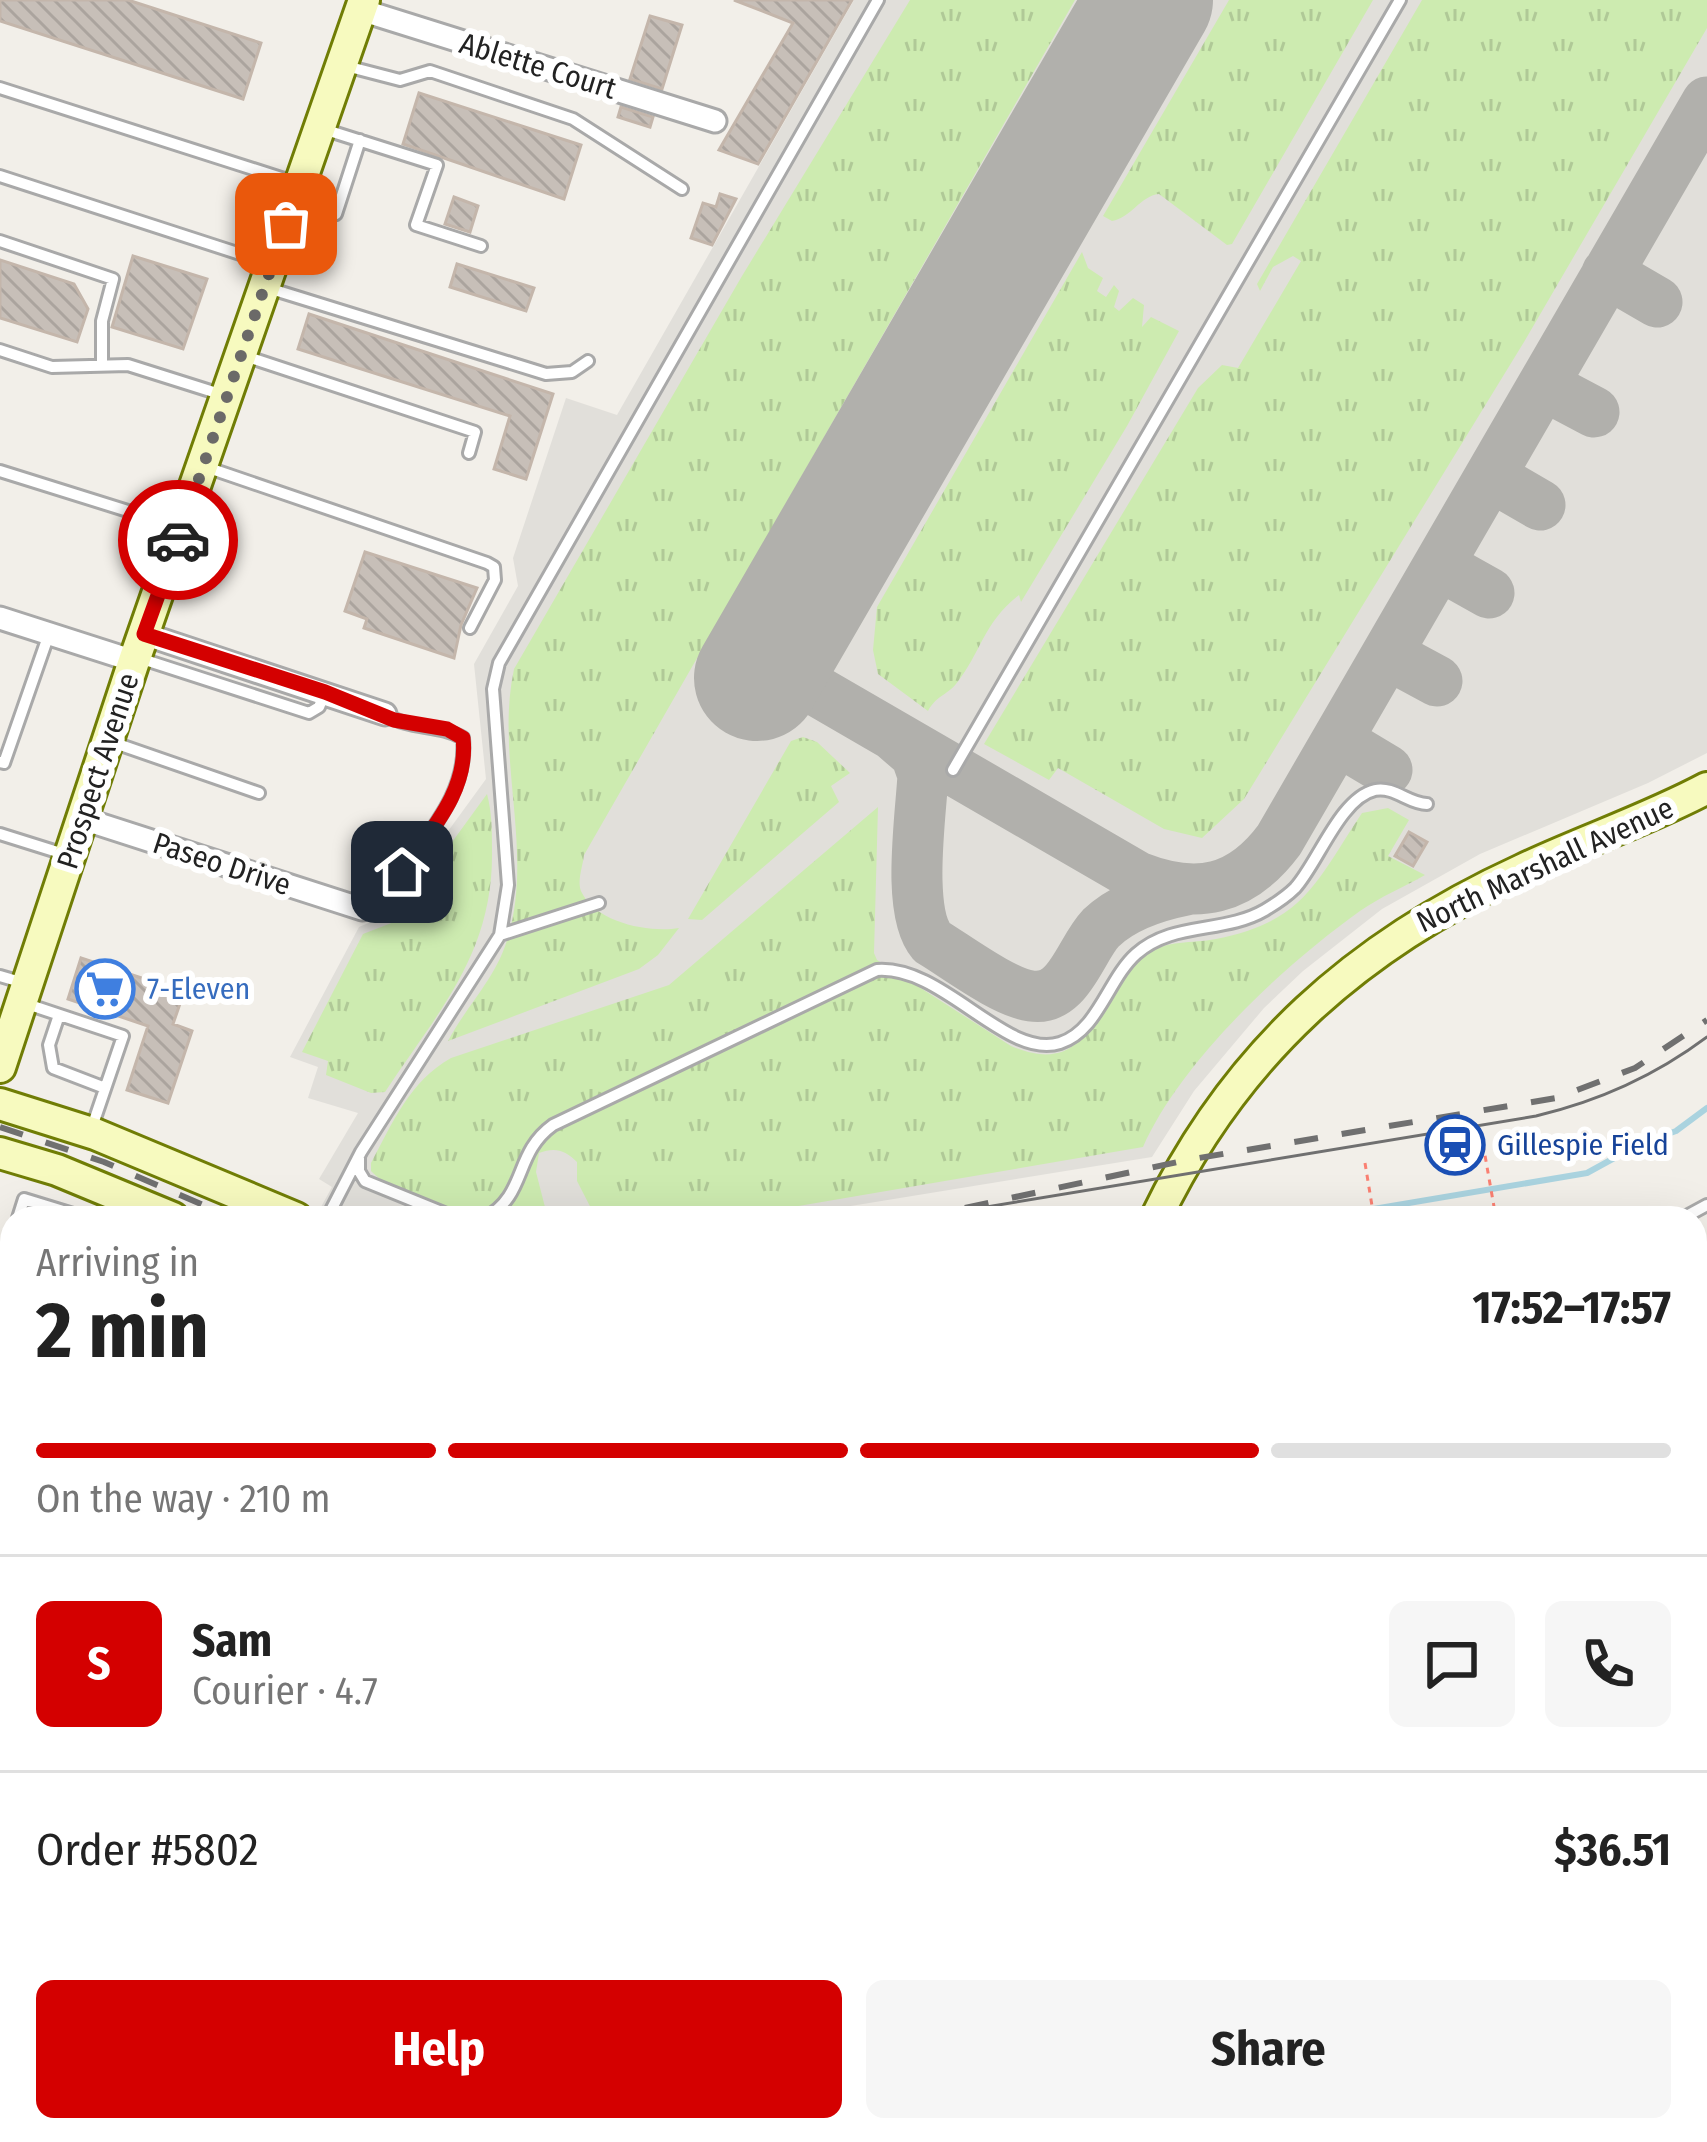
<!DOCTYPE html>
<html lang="en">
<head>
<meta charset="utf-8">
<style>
  :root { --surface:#fff; --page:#f6f6f6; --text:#222; --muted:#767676; --line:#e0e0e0; --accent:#d40000 }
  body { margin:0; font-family:"Fira Sans Condensed",sans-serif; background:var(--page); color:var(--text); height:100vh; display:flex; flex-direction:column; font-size:45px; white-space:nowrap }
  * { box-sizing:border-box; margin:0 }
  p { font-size:39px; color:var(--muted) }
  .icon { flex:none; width:66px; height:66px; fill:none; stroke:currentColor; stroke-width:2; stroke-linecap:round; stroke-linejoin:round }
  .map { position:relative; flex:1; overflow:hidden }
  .details { position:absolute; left:0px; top:1206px; width:1707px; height:936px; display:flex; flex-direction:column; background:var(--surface); border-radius:36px 36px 0 0; box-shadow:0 12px 48px #0002 }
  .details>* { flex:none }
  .pin { position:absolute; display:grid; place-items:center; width:102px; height:102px; color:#fff; margin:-51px; border-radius:24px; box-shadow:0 6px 18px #0006 }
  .courier { position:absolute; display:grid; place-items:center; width:120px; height:120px; margin:-60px; border:9px solid #d40000; border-radius:50%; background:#fff; color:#222; box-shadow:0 3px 15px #0007 }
  .summary em { font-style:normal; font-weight:700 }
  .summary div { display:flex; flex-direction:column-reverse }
  .summary { display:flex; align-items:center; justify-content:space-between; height:204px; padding:0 36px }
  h1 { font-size:78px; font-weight:700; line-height:90px }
  .bar { display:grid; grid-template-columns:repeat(4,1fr); gap:18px 12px; align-content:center; height:144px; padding:0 36px }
  .bar i { height:15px; border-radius:9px; background:var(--line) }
  .bar .on { background:var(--accent) }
  .bar p { grid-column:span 4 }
  .line { display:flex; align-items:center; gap:30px; padding:0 36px; border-top:3px solid var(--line) }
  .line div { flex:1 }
  .round { display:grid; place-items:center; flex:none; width:126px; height:126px; border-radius:18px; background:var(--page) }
  .primary-button { display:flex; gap:24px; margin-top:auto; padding:24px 36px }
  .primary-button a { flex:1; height:138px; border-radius:18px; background:var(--accent); color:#fff; font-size:48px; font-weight:700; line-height:138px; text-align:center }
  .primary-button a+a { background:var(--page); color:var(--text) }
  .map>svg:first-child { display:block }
</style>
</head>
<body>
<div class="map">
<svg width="1707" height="2142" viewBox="0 0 1707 2142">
  <defs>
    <pattern id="grass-tufts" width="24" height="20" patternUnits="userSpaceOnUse" patternTransform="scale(3)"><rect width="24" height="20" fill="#cdebb0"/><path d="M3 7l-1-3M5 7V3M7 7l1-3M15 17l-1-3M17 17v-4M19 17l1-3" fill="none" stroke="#b0c997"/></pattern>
    <pattern id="building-back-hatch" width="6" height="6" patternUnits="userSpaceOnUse" patternTransform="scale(3)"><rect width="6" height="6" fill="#c7bfb8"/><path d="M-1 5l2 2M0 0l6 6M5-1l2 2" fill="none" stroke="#aba49e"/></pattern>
  </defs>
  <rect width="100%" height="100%" fill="#f2efe9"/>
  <!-- airport -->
  <path fill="#e1dfda" d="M854 0H1707V753L1648 783 1480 854 1382 909 1303 971 1264 1008 1194 1091 1152 1157 777 1218H343L321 1207 332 1187 319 1179 358 1113 308 1098 318 1067 290 1057 359 927 387 915 486 779 474 664 518 586 513 558 566 398 617 415Z"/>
  <!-- grass -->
  <path fill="url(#grass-tufts)" d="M910 0H1075L584 855C583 866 576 883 582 893 597 923 650 933 679 928L658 955 639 969 448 1041C467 1005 497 977 508 937 534 850 495 757 514 669L742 276Z
    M1229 0H1373L1232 244 1227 245 1159 194C1140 196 1131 218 1112 221L1103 216Z
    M1422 0H1707V28L1524 342 1244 799 1202 838 1164 829 1058 768 1049 780 984 744 1198 388 1222 365 1238 368 1301 261 1293 256 1273 267 1260 291 1257 284Z
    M1082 252 1088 268 1103 278 1097 291 1106 297 1114 285 1119 291 1114 307 1119 311 1133 298 1144 305 1142 327 1151 317 1179 331 1127 426 1021 602 1019 595C983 623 981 653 956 684 947 695 936 696 928 711L878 674 873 650 877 607Z
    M803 737 817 742 850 773 831 786 839 802 702 920 688 919 791 741Z
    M487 794C492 813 492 830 492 849 494 953 439 1010 385 1092L371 1093 326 1075 328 1061 302 1052 363 934 394 922Z
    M878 807 874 953 877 960 1011 1046C1095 1082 1094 993 1146 955 1167 939 1191 944 1216 939 1304 922 1316 882 1362 813L1388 808 1409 820 1388 856 1425 875C1404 887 1380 897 1360 911 1284 965 1181 1061 1143 1147L729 1218H596L577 1181V1162C565 1150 555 1147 539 1153L536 1172 546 1211C507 1233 401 1202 371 1171V1163C393 1122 410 1081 451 1058L669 985Z"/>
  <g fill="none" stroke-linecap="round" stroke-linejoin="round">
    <!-- stream -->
    <path stroke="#aad3df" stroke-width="6" d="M1320 1218 1587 1173 1638 1145 1676 1131 1707 1108
      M0 1586 12 1583"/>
    <!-- taxiway -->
    <path stroke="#b1b0ac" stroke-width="51" d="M1607 273 1657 302
      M1543 385 1594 412
      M1490 476 1540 505
      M1439 565 1489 593
      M1387 654 1437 681
      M767 662 1138 877C1197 900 1241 891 1279 840L1707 102
      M894 736 916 755 923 775C921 815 906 912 932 942 957 957 1003 992 1031 996 1069 1002 1080 950 1101 928 1124 906 1156 896 1186 890
      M1337 740 1387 770"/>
    <!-- runway -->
    <path stroke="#b1b0ac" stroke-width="126" d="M757 678 1150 0"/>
  </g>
  <!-- building -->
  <path fill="url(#building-back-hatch)" stroke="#c4b6ab" stroke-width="3" d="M0 0H128L261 43 243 99 0 21Z
    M734 0H852L758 164 719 150 793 23Z
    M650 16 682 25 662 89 630 79Z
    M419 93 581 145 564 199 403 144Z
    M621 107 653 117 650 127 618 117Z
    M720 194 736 199 712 245 691 238 703 203 716 207Z
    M454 197 478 206 470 232 445 224Z
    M133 256 207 279 183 349 112 327Z
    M0 260 74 284 88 309 77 342 0 318Z
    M457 264 534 288 526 311 450 287Z
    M309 314 553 394 526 479 494 469 510 416 298 349Z
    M365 552 477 588 461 625 454 658 364 628 367 619 345 611Z
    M1409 832 1427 842 1413 866 1395 856Z
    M81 958 184 992 173 1024 192 1031 168 1103 127 1090 148 1026 68 999Z"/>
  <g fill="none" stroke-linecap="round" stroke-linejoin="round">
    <!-- service casing -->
    <g stroke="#a9a9a9" stroke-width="16">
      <path id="service" d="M346 66 400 80 430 71 573 119 682 189
        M0 88 297 183
        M320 128 437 165 416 225 481 246
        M0 176 271 264
        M336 214 360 140
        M0 241 113 279 102 321V366
        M268 288 546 374 572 372 588 361
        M0 350 52 367 128 365 223 395
        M245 356 475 432 469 453
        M203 466 487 563 494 567 495 580 470 628
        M0 471 179 527
        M139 658 309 713 319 707 324 695
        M385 714C409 730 439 724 463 738 468 791 430 831 402 872
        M109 741 259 793
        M0 762 4 763 49 634
        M953 770 1400 0
        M0 834 67 855
        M500 935 599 903
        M0 976 24 983
        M24 1003 123 1036 91 1130
        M59 1015 49 1045 53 1068 105 1088
        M359 1158V1171L365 1181 456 1218
        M18 1218 24 1199 86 1218
        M327 1218 361 1152 500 935 508 885 493 689 499 663 878 0
        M485 1218C528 1194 513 1154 553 1125L877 970C943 965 1006 1060 1060 1043 1098 1031 1108 979 1136 954 1173 921 1224 934 1265 910 1275 904 1287 896 1295 888 1318 863 1340 798 1375 790 1394 786 1409 804 1427 804
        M1683 1218 1707 1205
        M0 1280 12 1240
        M1695 1307 1707 1305
        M0 1351 12 1354
        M1695 1410 1707 1409
        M1695 1619 1707 1618
        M0 1787 12 1778
        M1695 1964 1707 1959
        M1695 2098 1707 2096
        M1342 2130 1343 2142
        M1406 2130 1408 2142
        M1531 2130 1532 2142
        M1596 2130 1598 2142
        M855 2142 888 2130
        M951 2142 976 2130
        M997 2142 1010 2130"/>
    </g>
    <!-- minor casing -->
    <g stroke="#a9a9a9" stroke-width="27">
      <path id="minor" d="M361 10 715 121
        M0 618 134 661
        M144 634 385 714
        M83 819 362 909"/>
    </g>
    <!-- tertiary casing -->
    <g stroke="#a9a9a9" stroke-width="33">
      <path id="tertiary" d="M1695 2028 1707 2026"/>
    </g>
    <!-- secondary casing -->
    <g stroke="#707d05" stroke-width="36">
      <path id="secondary" d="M0 1067 134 661 364 0
        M0 1104 95 1134 296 1218
        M0 1153 57 1170 173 1218
        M1156 1218C1235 1053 1358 945 1522 870 1583 841 1647 820 1707 788
        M1695 1483H1707
        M1164 2130 1168 2142"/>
    </g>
    <!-- path -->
    <path stroke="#fa8072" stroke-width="3" stroke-dasharray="6 6" stroke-linecap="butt" d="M1483 1144 1496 1218
      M1365 1163 1374 1218
      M0 1614 12 1611"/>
    <!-- service -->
    <use href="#service" stroke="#fff" stroke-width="10"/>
    <!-- minor -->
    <use href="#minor" stroke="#fff" stroke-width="21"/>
    <!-- tertiary -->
    <use href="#tertiary" stroke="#fff" stroke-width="27"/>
    <!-- secondary -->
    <use href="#secondary" stroke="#f7fabf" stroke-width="30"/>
    <!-- tram -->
    <path stroke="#707070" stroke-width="3" d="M944 1214 1536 1116C1600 1101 1655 1076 1707 1037"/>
    <!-- rail -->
    <path stroke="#707070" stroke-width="6" stroke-dasharray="24 24" stroke-linecap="butt" d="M0 1127 104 1162 233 1218
      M918 1218 1187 1160 1556 1098 1635 1068 1707 1020"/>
  </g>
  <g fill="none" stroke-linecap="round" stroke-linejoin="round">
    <!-- done -->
    <path stroke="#6b6a68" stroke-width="12" stroke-dasharray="0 21.6" d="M178 540 286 224"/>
    <!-- route -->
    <path stroke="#d40000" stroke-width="15" d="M178 540 144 634 325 692 394 720 447 729 463 738C469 791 430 831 402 872"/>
  </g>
  <!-- icons -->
  <defs>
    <g id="supermarket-ring" transform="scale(3)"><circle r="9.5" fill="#fff" stroke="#3f7fe0" stroke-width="1.5"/><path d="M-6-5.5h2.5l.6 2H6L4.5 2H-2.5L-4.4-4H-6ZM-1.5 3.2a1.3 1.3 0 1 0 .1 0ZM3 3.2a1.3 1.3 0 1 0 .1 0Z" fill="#3f7fe0"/></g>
    <g id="station-ring" transform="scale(3)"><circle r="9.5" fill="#fff" stroke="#1a4fb4" stroke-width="1.5"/><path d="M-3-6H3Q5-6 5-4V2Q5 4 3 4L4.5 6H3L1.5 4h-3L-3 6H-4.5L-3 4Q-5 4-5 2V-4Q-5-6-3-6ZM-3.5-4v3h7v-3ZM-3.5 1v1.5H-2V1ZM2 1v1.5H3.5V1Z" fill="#1a4fb4"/></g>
  </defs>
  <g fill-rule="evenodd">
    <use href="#supermarket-ring" x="105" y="989"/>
    <use href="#station-ring" x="1455" y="1145"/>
  </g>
  <g text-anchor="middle" stroke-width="12" stroke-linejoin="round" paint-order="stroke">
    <!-- street labels -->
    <g font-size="30" fill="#222" stroke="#fff">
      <text transform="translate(538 66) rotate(17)" y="10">Ablette Court</text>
      <text transform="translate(98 771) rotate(-72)" y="10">Prospect Avenue</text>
      <text transform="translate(222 864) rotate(18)" y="10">Paseo Drive</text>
      <text transform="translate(1545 865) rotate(-25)" y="10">North Marshall Avenue</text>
    </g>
    <!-- shop labels -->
    <g font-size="30" fill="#366cbe" stroke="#fff" text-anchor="start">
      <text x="147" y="999">7-Eleven</text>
    </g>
    <!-- transit labels -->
    <g font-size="30" fill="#164399" stroke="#fff" text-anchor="start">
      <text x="1497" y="1155">Gillespie Field</text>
    </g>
  </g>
</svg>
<div class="pin" style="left:286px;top:224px;background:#ea580c"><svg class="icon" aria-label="bag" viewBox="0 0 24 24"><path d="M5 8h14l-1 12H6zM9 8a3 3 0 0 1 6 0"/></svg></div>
<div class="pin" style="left:402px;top:872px;background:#1f2937"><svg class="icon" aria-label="home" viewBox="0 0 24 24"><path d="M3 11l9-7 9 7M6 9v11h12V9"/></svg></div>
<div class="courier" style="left:178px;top:540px"><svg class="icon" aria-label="car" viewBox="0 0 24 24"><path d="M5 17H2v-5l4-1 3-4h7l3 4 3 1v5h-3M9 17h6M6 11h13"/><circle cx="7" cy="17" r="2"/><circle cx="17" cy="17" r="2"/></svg></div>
<section class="details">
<div class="summary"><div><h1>2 min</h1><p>Arriving in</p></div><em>17:52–17:57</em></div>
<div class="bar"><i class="on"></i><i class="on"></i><i class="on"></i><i></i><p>On the way · 210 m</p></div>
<div class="line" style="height:216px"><b class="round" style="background:var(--accent);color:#fff">S</b><div><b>Sam</b><p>Courier · 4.7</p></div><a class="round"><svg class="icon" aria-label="chat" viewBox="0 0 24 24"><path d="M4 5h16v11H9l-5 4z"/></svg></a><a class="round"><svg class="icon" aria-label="phone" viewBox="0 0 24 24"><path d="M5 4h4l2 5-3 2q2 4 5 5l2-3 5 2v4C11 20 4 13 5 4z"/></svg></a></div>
<div class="line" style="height:156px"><div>Order #5802</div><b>$36.51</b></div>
<div class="primary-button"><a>Help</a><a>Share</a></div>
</section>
</div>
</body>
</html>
